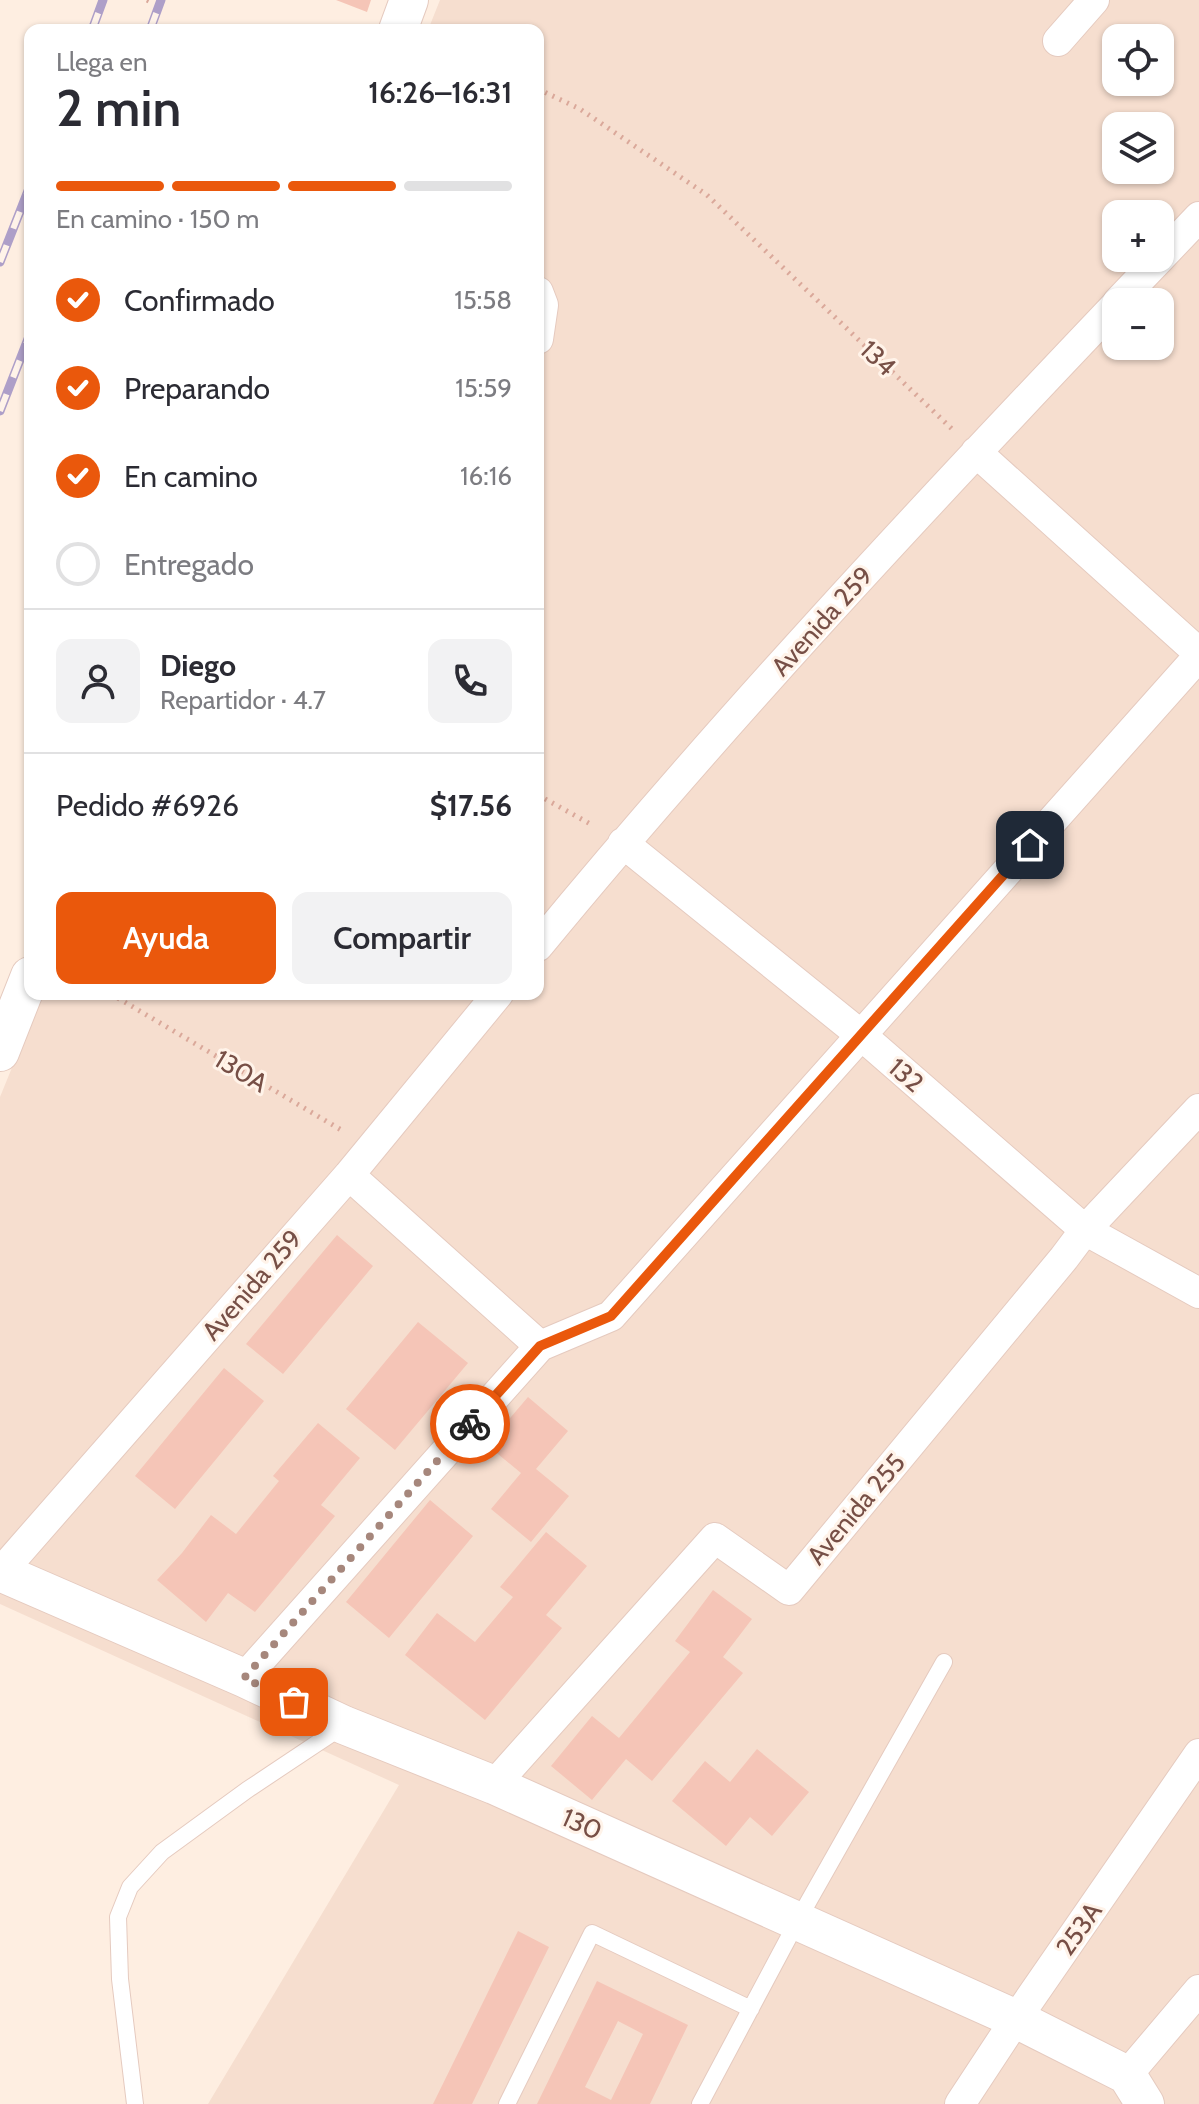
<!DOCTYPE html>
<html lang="es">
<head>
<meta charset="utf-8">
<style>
  :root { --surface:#fff; --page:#f2f2f3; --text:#2b2b33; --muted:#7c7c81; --line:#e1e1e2; --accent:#ea580c }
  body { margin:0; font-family:Cabin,sans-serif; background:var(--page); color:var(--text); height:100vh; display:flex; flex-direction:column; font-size:30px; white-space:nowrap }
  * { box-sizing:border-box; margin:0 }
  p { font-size:26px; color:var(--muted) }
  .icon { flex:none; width:44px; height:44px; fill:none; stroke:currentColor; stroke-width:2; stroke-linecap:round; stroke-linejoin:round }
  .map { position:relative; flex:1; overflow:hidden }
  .drawer { position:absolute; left:24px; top:24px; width:520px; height:976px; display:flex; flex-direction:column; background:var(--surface); border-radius:16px; box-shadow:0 2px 6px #0004 }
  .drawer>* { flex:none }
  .tools { position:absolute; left:1102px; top:24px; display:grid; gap:16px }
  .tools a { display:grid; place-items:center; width:72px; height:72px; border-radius:16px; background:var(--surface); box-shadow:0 2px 6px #0004; font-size:40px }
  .pin { position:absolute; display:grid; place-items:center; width:68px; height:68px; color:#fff; margin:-34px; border-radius:16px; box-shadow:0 4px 12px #0006 }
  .courier { position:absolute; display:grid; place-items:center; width:80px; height:80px; margin:-40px; border:6px solid #ea580c; border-radius:50%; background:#fff; color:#222; box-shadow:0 2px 10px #0007 }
  .head em { font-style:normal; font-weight:600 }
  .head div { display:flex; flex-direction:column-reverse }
  .head { display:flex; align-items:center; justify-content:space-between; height:136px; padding:0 32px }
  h1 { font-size:52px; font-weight:600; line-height:60px }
  .bar { display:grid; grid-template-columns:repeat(4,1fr); gap:12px 8px; align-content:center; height:96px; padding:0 32px }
  .bar i { height:10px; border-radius:6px; background:var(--line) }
  .bar .on { background:var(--accent) }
  .bar p { grid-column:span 4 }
  .line { display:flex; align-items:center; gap:20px; padding:0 32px; border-top:2px solid var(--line) }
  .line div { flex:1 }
  .round { display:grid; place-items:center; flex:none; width:84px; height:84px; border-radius:16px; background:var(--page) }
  ol { padding:0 32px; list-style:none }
  li { display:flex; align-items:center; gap:24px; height:88px }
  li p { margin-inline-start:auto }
  li .icon { padding:8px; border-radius:50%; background:var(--accent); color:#fff; stroke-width:4 }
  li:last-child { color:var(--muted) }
  li i { width:44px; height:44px; border:4px solid var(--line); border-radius:50% }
  .primary-button { display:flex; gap:16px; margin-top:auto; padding:16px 32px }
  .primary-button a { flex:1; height:92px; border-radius:16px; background:var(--accent); color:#fff; font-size:32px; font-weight:600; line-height:92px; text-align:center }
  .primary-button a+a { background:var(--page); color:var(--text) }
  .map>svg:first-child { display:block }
</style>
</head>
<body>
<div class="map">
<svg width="1199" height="2104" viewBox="0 0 1199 2104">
  <rect width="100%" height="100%" fill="#feeee1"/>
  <!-- residential -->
  <path fill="#f6decf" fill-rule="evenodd" d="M440 0H1199V2104H208L399 1785 0 1604V1097L42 994H538V30H428ZM1116 38H1160V82H1116ZM1116 126H1160V170H1116ZM1116 214H1160V258H1116ZM1116 302H1160V346H1116Z"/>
  <!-- building -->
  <path fill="#f5c5b7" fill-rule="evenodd" d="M336 0H371L367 12Z
    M337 1235 373 1266 283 1374 246 1344Z
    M418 1322 468 1363 395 1450 346 1409Z
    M224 1368 264 1401 175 1509 135 1476Z
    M528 1397 568 1431 536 1469 569 1496 531 1542 491 1509 521 1473 487 1445Z
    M318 1423 360 1458 321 1505 335 1516 255 1612 228 1593 206 1622 157 1580 182 1553 211 1515 236 1534 279 1481 273 1476Z
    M430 1500 473 1536 389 1638 346 1602Z
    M546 1532 587 1566 546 1615 562 1628 485 1720 405 1655 437 1613 475 1642 513 1597 500 1587Z
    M713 1590 752 1619 723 1657 743 1673 652 1781 626 1759 592 1800 551 1766 592 1716 619 1738 690 1652 675 1641Z
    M757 1749 809 1792 772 1836 750 1817 726 1846 672 1801 705 1761 730 1782Z
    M518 1931 549 1947 472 2104H433Z
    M597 1981 688 2025 650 2104H537ZM618 2021 643 2034 611 2100 585 2087Z"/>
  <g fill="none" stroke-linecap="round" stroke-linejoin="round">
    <!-- service casing -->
    <g stroke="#e5cabf" stroke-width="18">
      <path id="service" d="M135 2104 120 1979 118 1917 130 1887 162 1852 247 1790 343 1726
        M507 2104 592 1933 751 2009
        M700 2104 798 1920 944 1662"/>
    </g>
    <!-- minor casing -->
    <g stroke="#e5cabf" stroke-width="32">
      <path id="minor" d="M1058 41 1094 0
        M538 292 543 305 538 339
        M1118 302 1199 217
        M976 452 1199 653
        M623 843 861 1035 1085 1230 1199 1293
        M538 946C721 724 918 513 1116 305
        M349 1175 540 1346
        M1 1572 349 1175 498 994
        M244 1678 540 1346 611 1316 1199 656
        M494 1785 715 1538 789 1590 1064 1258 1085 1230 1199 1109
        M1127 2075 1199 1990
        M960 2104 1016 2019 1199 1754"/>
    </g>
    <!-- tertiary casing -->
    <g stroke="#e5cabf" stroke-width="40">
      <path id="tertiary" d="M398 30 409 0
        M0 1052 30 976
        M0 1572 244 1678 344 1725 494 1785 1016 2019 1127 2075 1145 2104"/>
    </g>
    <!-- path -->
    <path stroke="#daa89a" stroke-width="5" stroke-dasharray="2 6" stroke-linecap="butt" d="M147 0 151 2
      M538 89 580 109 707 195 952 429
      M538 795 594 826
      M111 994 343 1131"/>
    <!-- service -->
    <use href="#service" stroke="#fff" stroke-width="16"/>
    <!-- minor -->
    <use href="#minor" stroke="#fff" stroke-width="30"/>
    <!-- tertiary -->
    <use href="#tertiary" stroke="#fff" stroke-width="38"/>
    <!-- rail casing -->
    <g stroke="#ae9fc8" stroke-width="9">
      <path id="rail" d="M92 30 103 0
        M150 30 161 0
        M0 262 30 186
        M0 411 30 334"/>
    </g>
    <!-- rail -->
    <use href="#rail" stroke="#fff3e9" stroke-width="6" stroke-dasharray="18" stroke-linecap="butt"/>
  </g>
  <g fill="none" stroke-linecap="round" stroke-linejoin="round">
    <!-- done -->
    <path stroke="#a6877c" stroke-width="8" stroke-dasharray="0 14.4" d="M294 1702 244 1678 470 1424"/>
    <!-- route -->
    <path stroke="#ea580c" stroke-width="10" d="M470 1424 540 1346 611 1316 1030 845"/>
  </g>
  <g text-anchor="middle" stroke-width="6" stroke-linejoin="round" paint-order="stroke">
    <!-- street labels -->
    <g font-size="26" fill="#774f46" stroke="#fff3e9">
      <text transform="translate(878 358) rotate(44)" y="9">134</text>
      <text transform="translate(822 621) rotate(-48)" y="9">Avenida 259</text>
      <text transform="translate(241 1071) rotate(31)" y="9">130A</text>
      <text transform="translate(906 1075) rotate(41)" y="9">132</text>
      <text transform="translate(252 1285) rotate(-49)" y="9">Avenida 259</text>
      <text transform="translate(856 1509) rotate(-50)" y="9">Avenida 255</text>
      <text transform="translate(582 1824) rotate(24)" y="9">130</text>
      <text transform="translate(1079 1929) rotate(-55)" y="9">253A</text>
    </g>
  </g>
</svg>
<div class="tools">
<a><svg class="icon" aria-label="locate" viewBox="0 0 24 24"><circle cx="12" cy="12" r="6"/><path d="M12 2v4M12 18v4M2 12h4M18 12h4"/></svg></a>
<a><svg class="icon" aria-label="layers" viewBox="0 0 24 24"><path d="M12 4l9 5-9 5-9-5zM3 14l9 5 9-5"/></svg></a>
<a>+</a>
<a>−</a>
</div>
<div class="pin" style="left:294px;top:1702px;background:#ea580c"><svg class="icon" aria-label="bag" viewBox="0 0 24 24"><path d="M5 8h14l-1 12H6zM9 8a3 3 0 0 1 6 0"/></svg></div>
<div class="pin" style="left:1030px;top:845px;background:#1f2937"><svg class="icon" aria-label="home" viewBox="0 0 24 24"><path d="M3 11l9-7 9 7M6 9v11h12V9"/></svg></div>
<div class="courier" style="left:470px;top:1424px"><svg class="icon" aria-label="bike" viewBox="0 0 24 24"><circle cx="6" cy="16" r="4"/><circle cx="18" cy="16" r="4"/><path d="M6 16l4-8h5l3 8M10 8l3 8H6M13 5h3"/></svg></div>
<section class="drawer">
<div class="head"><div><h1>2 min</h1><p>Llega en</p></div><em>16:26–16:31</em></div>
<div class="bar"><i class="on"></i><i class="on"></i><i class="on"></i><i></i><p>En camino · 150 m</p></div>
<ol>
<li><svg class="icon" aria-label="check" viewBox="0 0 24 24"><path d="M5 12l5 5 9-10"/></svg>Confirmado<p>15:58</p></li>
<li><svg class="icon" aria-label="check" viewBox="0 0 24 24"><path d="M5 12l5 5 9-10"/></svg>Preparando<p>15:59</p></li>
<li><svg class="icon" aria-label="check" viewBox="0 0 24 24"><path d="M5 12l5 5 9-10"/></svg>En camino<p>16:16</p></li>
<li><i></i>Entregado</li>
</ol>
<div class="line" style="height:144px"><a class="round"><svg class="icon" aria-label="person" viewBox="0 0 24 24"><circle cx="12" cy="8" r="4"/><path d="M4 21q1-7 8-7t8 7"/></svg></a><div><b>Diego</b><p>Repartidor · 4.7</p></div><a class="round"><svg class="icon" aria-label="phone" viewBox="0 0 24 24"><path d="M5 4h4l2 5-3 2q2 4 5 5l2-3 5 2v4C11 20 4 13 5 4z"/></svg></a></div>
<div class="line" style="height:104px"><div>Pedido #6926</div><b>$17.56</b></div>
<div class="primary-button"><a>Ayuda</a><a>Compartir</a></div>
</section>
</div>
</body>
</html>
